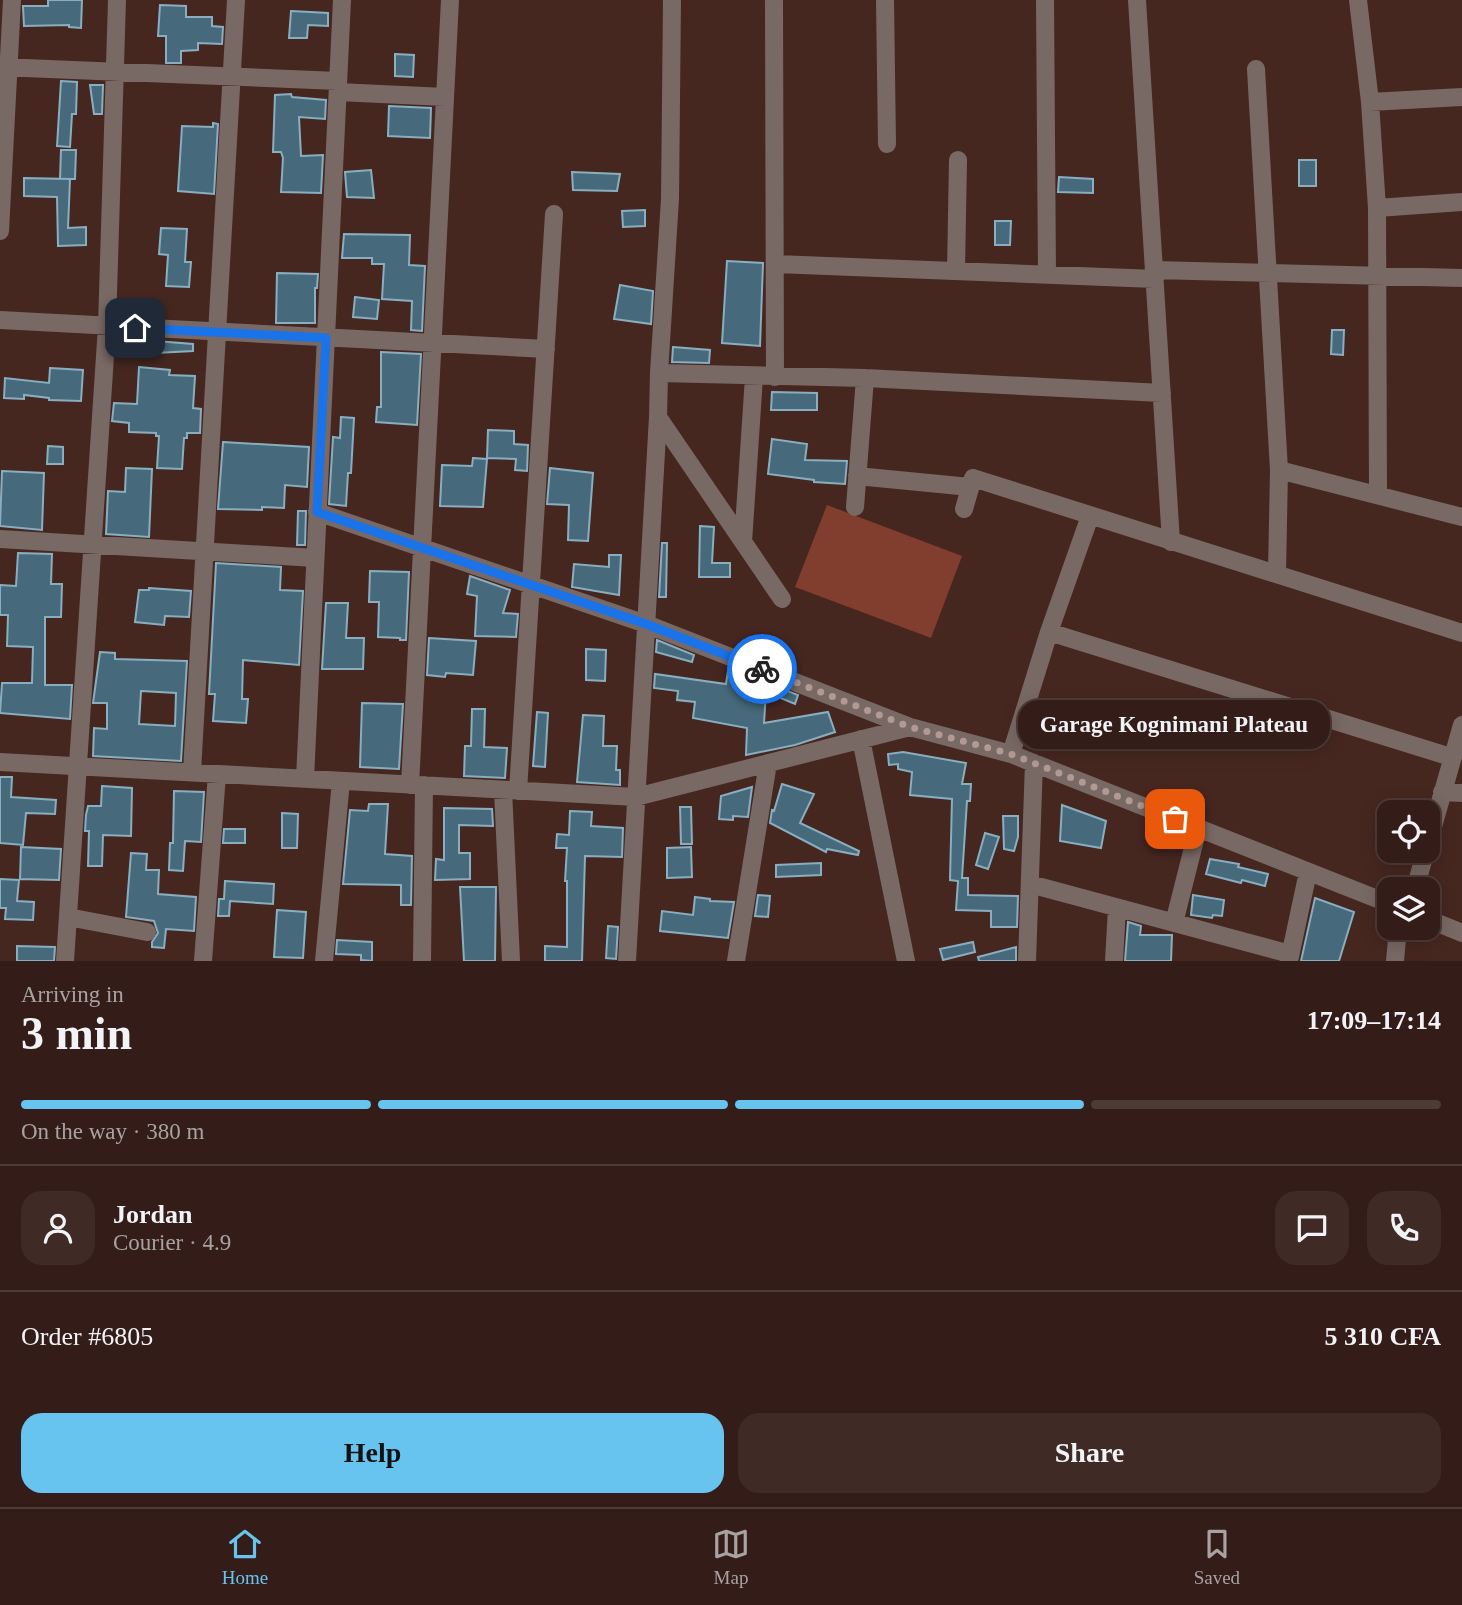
<!DOCTYPE html>
<html lang="en">
<head>
<meta charset="utf-8">
<style>
  :root { --surface:#341d18; --page:#3f2a25; --text:#f1f3f6; --muted:#a9a2a2; --line:#4e3b37; --accent:#66c4ef }
  body { margin:0; font-family:"Times New Roman",serif; background:var(--page); color:var(--text); height:100vh; display:flex; flex-direction:column; font-size:26px; white-space:nowrap }
  * { box-sizing:border-box; margin:0 }
  p { font-size:23px; color:var(--muted) }
  .icon { flex:none; width:38px; height:38px; fill:none; stroke:currentColor; stroke-width:2; stroke-linecap:round; stroke-linejoin:round }
  .map { position:relative; height:961px; overflow:hidden }
  .panel { display:flex; flex-direction:column; background:var(--surface); flex:1 }
  .panel>* { flex:none }
  .fabs { position:absolute; left:1377px; top:800px; display:grid; gap:14px }
  .fabs a { display:grid; place-items:center; width:63px; height:63px; border-radius:14px; background:var(--surface); box-shadow:0 4px 18px #0003,0 0 0 2px var(--line); font-size:35px }
  .pin { position:absolute; display:grid; place-items:center; width:60px; height:60px; color:#fff; margin:-30px; border-radius:14px; box-shadow:0 4px 10px #0006 }
  .courier { position:absolute; display:grid; place-items:center; width:70px; height:70px; margin:-35px; border:5px solid #1a73e8; border-radius:50%; background:#fff; color:#222; box-shadow:0 2px 9px #0007 }
  .bubble { position:absolute; height:49px; border-radius:21px; background:var(--surface); box-shadow:0 4px 18px #0003,0 0 0 2px var(--line); font-size:23px; font-weight:800; line-height:49px; text-align:center }
  .headline em { font-style:normal; font-weight:800 }
  .headline div { display:flex; flex-direction:column-reverse }
  .headline { display:flex; align-items:center; justify-content:space-between; height:119px; padding:0 21px }
  h1 { font-size:46px; font-weight:800; line-height:52px }
  .bar { display:grid; grid-template-columns:repeat(4,1fr); gap:10px 7px; align-content:center; height:84px; padding:0 21px }
  .bar i { height:9px; border-radius:5px; background:var(--line) }
  .bar .selected { background:var(--accent) }
  .bar p { grid-column:span 4 }
  .line { display:flex; align-items:center; gap:18px; padding:0 21px; border-top:2px solid var(--line) }
  .line div { flex:1 }
  .round { display:grid; place-items:center; flex:none; width:74px; height:74px; border-radius:21px; background:var(--page) }
  .primary-button { display:flex; gap:14px; margin-top:auto; padding:14px 21px }
  .primary-button a { flex:1; height:80px; border-radius:21px; background:var(--accent); color:#111; font-size:28px; font-weight:800; line-height:80px; text-align:center }
  .primary-button a+a { background:var(--page); color:var(--text) }
  .dock { display:flex; justify-content:space-around; align-items:center; height:98px; border-top:2px solid var(--line); background:var(--surface); font-size:19px; color:var(--muted) }
  .dock a { display:grid; justify-items:center; gap:4px }
  .dock .selected { color:var(--accent) }
  .map>svg:first-child { display:block }
</style>
</head>
<body>
<div class="map">
<svg width="1462" height="961" viewBox="0 0 1462 961">
  <rect width="100%" height="100%" fill="#462720"/>
  <!-- green -->
  <path fill="#813d2e" d="M827 505 962 556 931 638 795 587Z"/>
  <!-- building -->
  <path fill="#466a7b" stroke="#88aec0" stroke-width="2" fill-rule="evenodd" d="M48 0H82L81 28 69 27V25L24 26 23 6H48Z
    M160 5 186 6V17H212V26L223 27 222 44 198 43V50L181 51V63H166V36H158Z
    M291 11 328 13V26L308 25 307 38H289Z
    M395 54 414 55 413 77 395 76Z
    M61 81 77 82 76 114H72L70 147 57 146Z
    M90 85H103L102 114H94Z
    M291 94 292 97 326 100 325 119 299 117 301 156 323 155 321 193 281 192 283 158 281 152H273L275 95Z
    M389 106 431 108 430 138 388 136Z
    M213 123 218 124 214 194 178 191 182 126 213 127Z
    M61 150H76L75 179H60Z
    M1299 160H1316V186H1299Z
    M371 170 374 198 347 197 345 172Z
    M572 172 620 174 617 191 573 190Z
    M1059 177 1093 179V193L1058 192Z
    M24 178 70 179 68 228 86 227V245L58 246 57 197 24 196Z
    M645 210V226L623 227 622 211Z
    M995 221H1011L1010 245H995Z
    M161 228 187 229 185 262H191L189 287 166 286 168 255 159 254Z
    M344 234 410 235 409 265 425 266 422 331 411 330 412 301 382 299 384 264H372V258H342Z
    M727 261 763 263 760 346 722 343Z
    M277 273 318 274 317 288H315V323H276Z
    M620 285 653 291 651 324 614 319Z
    M355 297 379 300 377 319 353 317Z
    M1332 330H1344L1343 355 1331 354Z
    M118 338 193 344V351L117 355Z
    M673 347 710 350 709 363 672 362Z
    M381 352 421 354 417 425 376 422 377 407H381Z
    M139 367 170 370 169 375 195 376 193 408 201 409 200 433H187V438H184L182 469 157 468 159 436H156V433L129 432V423L112 421 114 403 137 404Z
    M50 368 83 370 81 401 49 400V398L24 395V399L4 398 5 378 49 383Z
    M772 392 817 393V410H771Z
    M341 417 354 418 351 473H348L346 506 329 504 333 437 340 438Z
    M488 430 514 431V444L528 445 527 471 515 470 516 459 487 458Z
    M772 439 807 444 805 460 847 461 845 484 814 482V480L768 474Z
    M223 442 309 447 307 487 285 485 284 508 262 507V510L218 509Z
    M48 446 63 447V464H47Z
    M473 458 487 459 483 507 440 506 442 465 472 466Z
    M126 468 152 469 149 537 106 534 108 491 125 492Z
    M550 468 593 473 588 541 568 540 569 505 547 504Z
    M2 471 44 473 42 530 0 526Z
    M298 511H306L305 545H297Z
    M700 526 714 527 712 563H730V577H699Z
    M662 543H667L666 597H659Z
    M18 553 52 554 51 584H62L61 617H45V685H72L70 719 0 713 2 683H32L33 647 7 646 8 615H0V585L16 586Z
    M609 555H621L619 595 572 587 574 564 609 567Z
    M216 563 281 567 280 590 303 591 299 665 243 660 242 699H248L246 723 213 721 215 694H209Z
    M370 571 409 572 406 640H400V638L378 637 379 602H369Z
    M470 576 510 590 503 613 518 614 516 637 475 636 477 596 467 594Z
    M149 588 191 591 189 617 165 616 164 625 135 622 139 590H149Z
    M326 603H348L346 638H364L363 669H322Z
    M429 638 476 641 473 675 446 673 445 677 427 675Z
    M657 640 694 655 692 662 656 652Z
    M586 649 606 650 605 681 586 680Z
    M100 652 115 653V659L187 661 181 761 93 756 94 728 107 729V703H93ZM141 691 176 693 175 726 139 724Z
    M728 671 748 681 749 676 798 695 795 704 766 692 764 723 828 712 835 732 795 745 746 755 747 728 693 718 695 702 677 700 678 691 654 688 655 674 726 684Z
    M362 703 403 704 399 769 360 767Z
    M472 709H485L484 747 507 748 505 778 464 776 465 746H471Z
    M537 712 548 713 545 767 533 766Z
    M583 715 604 716 603 746H617L616 770H620V785L577 782Z
    M903 752 966 763 962 784H971L970 801H967L962 878H968V895L1018 896 1017 927H991V911L956 910 958 881 950 880 952 799 910 795 912 772 898 769V764L889 765 888 754Z
    M0 777H12L11 797 56 800 55 814 26 813 23 845 0 843Z
    M782 784 814 794 800 823 859 851 858 855 827 849 826 852 770 823 772 810 774 811Z
    M102 786 132 788 131 836 103 835 102 866H88L89 831H85L86 815 88 806H101Z
    M752 787 748 817 733 816V820L719 819 721 796Z
    M174 791 204 792 201 842 185 841 183 871 169 870 170 843H173Z
    M369 804H388L385 854 412 856 411 905H401V885L343 884 350 810 368 811Z
    M1062 805 1106 821 1101 848 1060 841Z
    M680 807H691L692 844H681Z
    M444 808 492 809 493 826 459 825V853H470V879L435 880 436 859 444 860Z
    M570 811 592 812 591 826 623 828 622 857 585 856 582 961H545V946L567 947V881H565L567 848H556L557 834 569 835Z
    M282 813 298 814 297 848H282Z
    M1003 816H1018V837L1014 851 1004 849Z
    M224 829H245V843H223Z
    M985 833 999 837 988 869 976 865Z
    M21 847 61 849 59 880 20 879Z
    M691 847 692 877 667 878V848Z
    M131 853 147 854 146 870H159L158 894 196 897 194 931 166 929 164 948 152 947V942L158 933 154 921 126 917Z
    M1210 859 1239 864 1238 867 1268 874 1265 886 1242 880 1241 883 1206 874Z
    M821 863V875L776 877V865Z
    M0 879 19 880 17 901 34 902 33 920 5 919 6 908H0Z
    M225 881 274 884 273 904 230 901 229 916H218L219 899H224Z
    M460 887H496L495 961H464Z
    M758 895 770 896 768 917 755 916Z
    M1193 895 1224 900 1222 916 1213 915 1212 918 1191 915Z
    M695 897 710 899V901L734 902 728 938 660 931 662 911 693 915Z
    M1315 898 1354 912 1339 961H1301Z
    M277 910 306 912 303 958 274 957Z
    M1128 922 1141 926 1140 935H1172L1171 961H1125Z
    M608 926 618 927 616 959 606 958Z
    M337 940 372 942V961L361 960V955L336 954Z
    M973 942 975 952 943 960 940 949Z
    M17 946 55 947 54 961H17Z
    M1016 947V961H979L978 957Z"/>
  <g fill="none" stroke-linecap="round" stroke-linejoin="round">
    <!-- minor -->
    <path stroke="#796965" stroke-width="18" d="M774 0 775 377
      M885 0 887 144
      M1045 0 1047 275
      M1137 0 1171 542
      M1358 0 1370 102 1377 208 1378 495
      M0 67 338 81
      M1256 69 1279 470 1277 574
      M338 92 445 97
      M1370 102 1462 97
      M1377 208 1462 202
      M0 231 12 0
      M776 264 1155 279
      M1154 270 1462 278
      M956 271 958 160
      M0 320 546 349
      M659 373 865 378 1162 393
      M658 417 782 599
      M1279 470 1462 517
      M857 476 970 487
      M855 507 865 378
      M964 509 973 478 1462 633
      M317 512 646 624 910 727 1011 754 1390 904
      M0 539 315 558
      M743 542 754 377
      M1049 632 1451 757
      M861 739 906 961
      M1011 754 1049 632 1090 516
      M0 762 636 797 910 727
      M192 772 236 0
      M305 779 342 0
      M410 785 450 0
      M503 790 511 961
      M518 791 554 214
      M1442 792 1462 793
      M1428 844 1462 725
      M1030 884 1290 954
      M1415 889 1426 850
      M68 917 147 932
      M1428 919 1462 933
      M1174 923 1198 828
      M65 961 107 326 117 0
      M203 961 217 774
      M324 961 341 781
      M422 961 424 785
      M627 961 658 417 659 373 670 199 672 0
      M736 961 768 763
      M1027 961 1034 763
      M1114 961 1117 908
      M1289 961 1308 872
      M1395 961 1398 928"/>
  </g>
  <g fill="none" stroke-linecap="round" stroke-linejoin="round">
    <!-- done -->
    <path stroke="#b29994" stroke-width="7" stroke-dasharray="0 12.6" d="M762 669 910 727 1011 754 1175 819"/>
    <!-- route -->
    <path stroke="#1a73e8" stroke-width="9" d="M135 328 326 338 317 512 646 624 762 669"/>
  </g>
</svg>
<div class="fabs">
<a><svg class="icon" aria-label="locate" viewBox="0 0 24 24"><circle cx="12" cy="12" r="6"/><path d="M12 2v4M12 18v4M2 12h4M18 12h4"/></svg></a>
<a><svg class="icon" aria-label="layers" viewBox="0 0 24 24"><path d="M12 4l9 5-9 5-9-5zM3 14l9 5 9-5"/></svg></a>
</div>
<div class="pin" style="left:1175px;top:819px;background:#ea580c"><svg class="icon" aria-label="bag" viewBox="0 0 24 24"><path d="M5 8h14l-1 12H6zM9 8a3 3 0 0 1 6 0"/></svg></div>
<div class="pin" style="left:135px;top:328px;background:#1f2937"><svg class="icon" aria-label="home" viewBox="0 0 24 24"><path d="M3 11l9-7 9 7M6 9v11h12V9"/></svg></div>
<div class="courier" style="left:762px;top:669px"><svg class="icon" aria-label="bike" viewBox="0 0 24 24"><circle cx="6" cy="16" r="4"/><circle cx="18" cy="16" r="4"/><path d="M6 16l4-8h5l3 8M10 8l3 8H6M13 5h3"/></svg></div>
<div class="bubble" style="left:1018px;top:700px;width:312px">Garage Kognimani Plateau</div>
</div>
<section class="panel">
<div class="headline"><div><h1>3 min</h1><p>Arriving in</p></div><em>17:09–17:14</em></div>
<div class="bar"><i class="selected"></i><i class="selected"></i><i class="selected"></i><i></i><p>On the way · 380 m</p></div>
<div class="line" style="height:126px"><a class="round"><svg class="icon" aria-label="person" viewBox="0 0 24 24"><circle cx="12" cy="8" r="4"/><path d="M4 21q1-7 8-7t8 7"/></svg></a><div><b>Jordan</b><p>Courier · 4.9</p></div><a class="round"><svg class="icon" aria-label="chat" viewBox="0 0 24 24"><path d="M4 5h16v11H9l-5 4z"/></svg></a><a class="round"><svg class="icon" aria-label="phone" viewBox="0 0 24 24"><path d="M5 4h4l2 5-3 2q2 4 5 5l2-3 5 2v4C11 20 4 13 5 4z"/></svg></a></div>
<div class="line" style="height:91px"><div>Order #6805</div><b>5 310 CFA</b></div>
<div class="primary-button"><a>Help</a><a>Share</a></div>
</section>
<nav class="dock">
<a class="selected"><svg class="icon" aria-label="home" viewBox="0 0 24 24"><path d="M3 11l9-7 9 7M6 9v11h12V9"/></svg>Home</a>
<a><svg class="icon" aria-label="map" viewBox="0 0 24 24"><path d="M3 6l6-2 6 2 6-2v14l-6 2-6-2-6 2zM9 4v14M15 6v14"/></svg>Map</a>
<a><svg class="icon" aria-label="saved" viewBox="0 0 24 24"><path d="M7 4h10v16l-5-4-5 4z"/></svg>Saved</a>
</nav>
</body>
</html>
